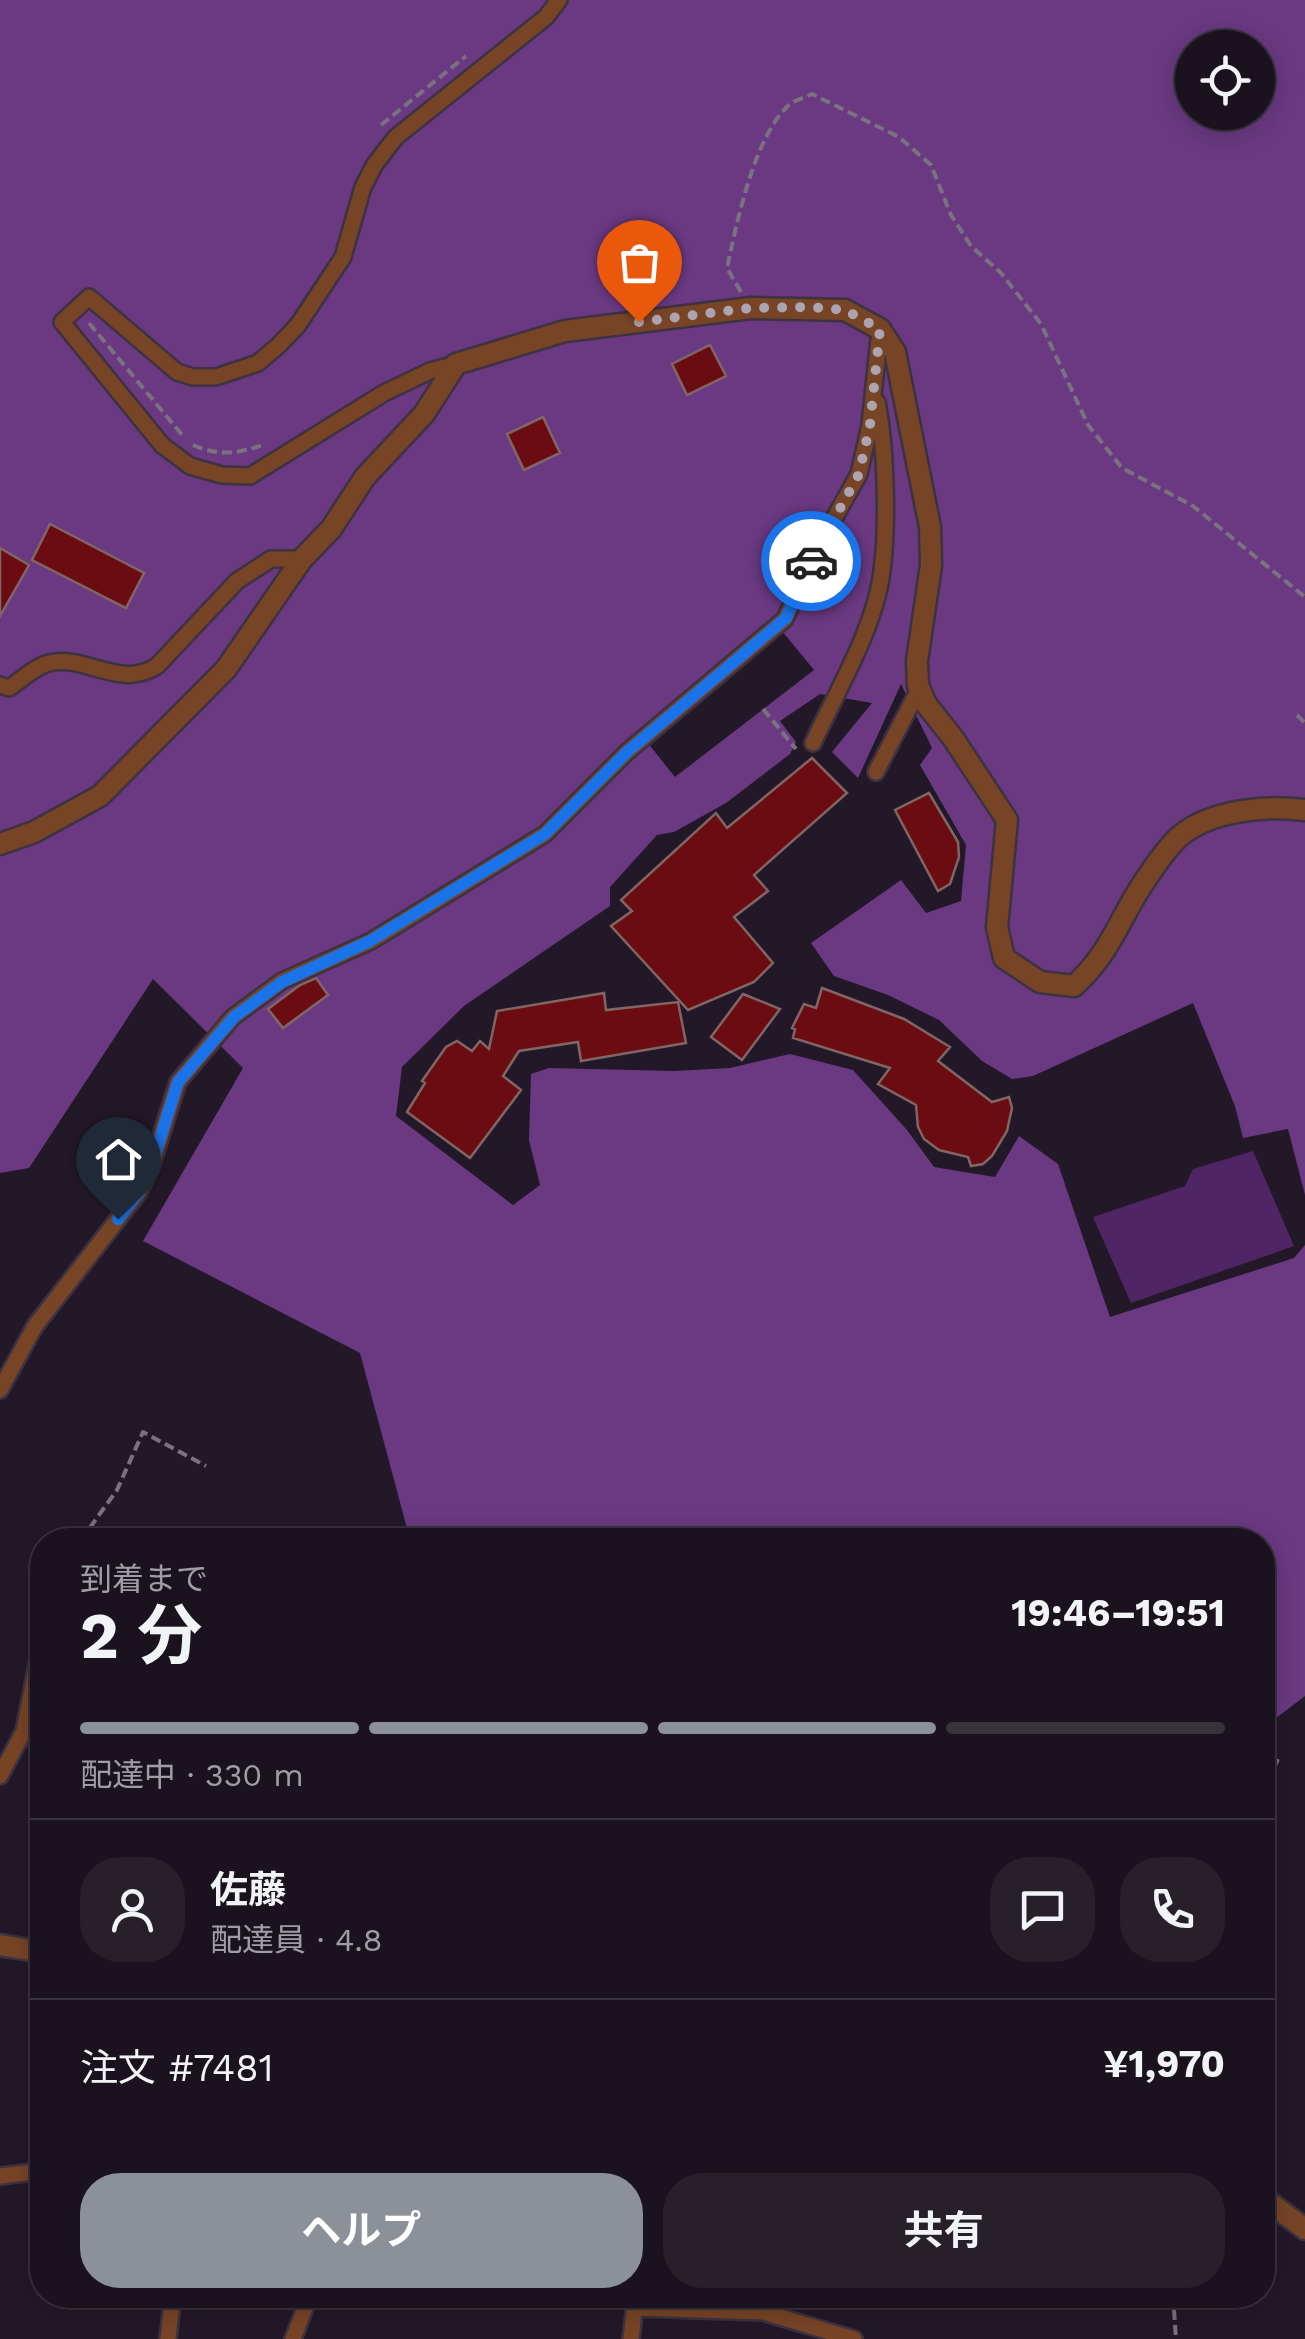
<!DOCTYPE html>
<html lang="ja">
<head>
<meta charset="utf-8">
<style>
  :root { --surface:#1a121e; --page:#27202b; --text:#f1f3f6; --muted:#9f9ea4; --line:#38323c; --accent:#8c9099 }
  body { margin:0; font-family:"Work Sans","Noto Sans JP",sans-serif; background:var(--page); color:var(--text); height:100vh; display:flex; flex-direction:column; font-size:38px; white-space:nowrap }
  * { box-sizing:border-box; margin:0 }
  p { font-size:32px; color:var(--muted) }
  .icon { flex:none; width:55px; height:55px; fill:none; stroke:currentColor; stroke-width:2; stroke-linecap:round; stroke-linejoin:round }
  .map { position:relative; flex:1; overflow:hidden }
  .side { position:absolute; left:30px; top:1528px; width:1245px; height:780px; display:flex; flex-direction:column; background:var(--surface); border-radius:40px; box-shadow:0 5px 25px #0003,0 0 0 2px var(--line) }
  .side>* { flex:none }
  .controls { position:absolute; left:1175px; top:30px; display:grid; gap:20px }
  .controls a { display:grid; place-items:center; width:100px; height:100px; border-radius:50%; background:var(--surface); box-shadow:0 5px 25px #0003,0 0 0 2px var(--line); font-size:50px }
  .pin { position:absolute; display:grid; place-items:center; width:85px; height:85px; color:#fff; margin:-102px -42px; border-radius:50% 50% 50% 0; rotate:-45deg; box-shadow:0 0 10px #0007 }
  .pin .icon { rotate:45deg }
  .courier { position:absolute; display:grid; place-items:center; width:100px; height:100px; margin:-50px; border:8px solid #1a73e8; border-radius:50%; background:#fff; color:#222; box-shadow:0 2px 12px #0007 }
  .head em { font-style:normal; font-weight:700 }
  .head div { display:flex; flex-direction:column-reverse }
  .head { display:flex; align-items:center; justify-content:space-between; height:170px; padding:0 50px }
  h1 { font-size:65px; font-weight:700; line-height:75px }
  .bar { display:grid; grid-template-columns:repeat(4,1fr); gap:15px 10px; align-content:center; height:120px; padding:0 50px }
  .bar i { height:12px; border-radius:8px; background:var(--line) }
  .bar .active { background:var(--accent) }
  .bar p { grid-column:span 4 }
  .line { display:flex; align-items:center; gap:25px; padding:0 50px; border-top:2px solid var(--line) }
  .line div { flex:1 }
  .round { display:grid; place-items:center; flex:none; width:105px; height:105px; border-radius:40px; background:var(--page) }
  .cta { display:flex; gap:20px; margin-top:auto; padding:20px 50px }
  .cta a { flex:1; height:115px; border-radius:40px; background:var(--accent); color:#fff; font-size:40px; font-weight:700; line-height:115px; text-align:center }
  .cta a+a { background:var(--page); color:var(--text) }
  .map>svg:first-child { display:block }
</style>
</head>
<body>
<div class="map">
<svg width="1305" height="2339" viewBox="0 0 1305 2339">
  <rect width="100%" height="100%" fill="#231828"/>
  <!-- green -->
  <path fill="#502565" d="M1253 1151 1294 1246 1131 1303 1093 1217 1185 1186 1193 1169Z"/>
  <!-- forest -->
  <path fill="#6a3982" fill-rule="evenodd" d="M0 0H1305V1195L1288 1129 1243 1138 1235 1106 1193 1003 1033 1076 1012 1079 982 1061 939 1020 888 995 834 976 811 943 901 880 926 913 961 901 966 845 920 765 932 748 901 684 858 778 832 752 872 703 820 694 780 721 796 742 790 754 726 803 674 832 657 835 610 887V906L464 1006 402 1067 396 1116 513 1205 540 1185 529 1140 531 1074 549 1068 674 1071 730 1068 790 1054 853 1070 907 1130 934 1167 995 1177 1019 1136 1058 1164 1110 1317 1294 1258 1305 1245V1696L1263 1728 1262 1540H814L805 1537 735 1540H433L408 1532 360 1353 143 1241 243 1068 153 979 29 1168 0 1173ZM1192 48H1258V112H1192ZM782 631 814 670 675 777 647 742Z"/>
  <!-- building -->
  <path fill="#6a0c12" stroke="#806664" stroke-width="2.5" d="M710 345 726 376 687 395 672 364Z
    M543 417 560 453 524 470 507 434Z
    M50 524 144 573 126 608 32 560Z
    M0 548 29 565 0 616Z
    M812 758 847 793 754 875 768 891 734 917 773 963 754 982 688 1010 611 926 632 911 621 900 716 813 727 828Z
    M929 793 958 842 959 857 950 884 938 891 895 810Z
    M316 978 328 995 283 1028 268 1009 300 985Z
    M822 988 904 1019 950 1047 938 1061 992 1102 1009 1097 1012 1108 1007 1131 992 1156 983 1164 971 1166 968 1157 939 1150 924 1139 918 1127 916 1105 878 1084 890 1068 793 1038 795 1029 792 1028 804 1004 816 1008Z
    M604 993 606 1010 678 1002 686 1043 581 1061 578 1042 519 1051 503 1076 521 1090 470 1158 407 1112 425 1083 422 1081 446 1047 457 1041 472 1051 480 1041 489 1049 497 1011Z
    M743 994 780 1009 742 1060 711 1037Z"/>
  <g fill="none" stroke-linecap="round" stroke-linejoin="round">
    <!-- minor casing -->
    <g stroke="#3c3241" stroke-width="20">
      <path id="minor" d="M456 364 430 371 384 393 250 476 222 475 190 466 162 445 62 322 89 297 177 372 193 377H216L258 363 279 345 298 325 343 257 363 187 375 164 396 137 546 17 559 0
        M0 685 9 688C21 680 36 666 49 663 86 654 119 690 157 666L237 581 271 559H302
        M813 743C837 691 875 628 882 571 888 525 886 447 877 402
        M876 772 919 689
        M0 1390 35 1326 139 1192 151 1167 178 1082 233 1017 282 981 371 941 545 834 627 752 785 619 818 547 859 474 870 425 880 329
        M0 1776 24 1731 42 1639
        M0 2176 42 2171
        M634 2308 763 2312 854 2339
        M168 2339 173 2295
        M293 2339 310 2295
        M631 2339 636 2295"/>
    </g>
    <!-- tertiary casing -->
    <g stroke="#3c3241" stroke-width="25">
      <path id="tertiary" d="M0 844 34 832 100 796 226 669 302 559 331 529 365 477 424 414 456 364 565 331 751 308 845 310 880 329 895 352 930 527 931 565 917 661 918 685 926 704 953 738 1007 820 997 927 1004 958 1040 982 1074 986C1110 953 1117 924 1142 885 1152 870 1166 848 1180 836 1211 810 1267 805 1305 810
        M0 1945 42 1952
        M1262 2197 1305 2229"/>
    </g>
    <!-- path -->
    <path stroke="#7b7280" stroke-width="4" stroke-dasharray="10 5" stroke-linecap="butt" d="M381 125 466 56
      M741 292 727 268C737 222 754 136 790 104 795 100 806 97 812 94L899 137 931 165 951 215 971 246 1001 273 1041 324 1088 425 1122 468 1193 506 1305 597
      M89 323 183 436
      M193 445C220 457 240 453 266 444
      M763 709 796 749
      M1297 715 1305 723
      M81 1540 117 1490 143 1432 206 1466
      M1262 1795 1278 1759
      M1173 2295 1176 2339"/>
    <!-- minor -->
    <use href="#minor" stroke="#784426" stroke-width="15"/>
    <!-- tertiary -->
    <use href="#tertiary" stroke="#784426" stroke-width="20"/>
  </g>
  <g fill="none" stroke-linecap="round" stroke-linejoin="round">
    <!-- done -->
    <path stroke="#aca4b0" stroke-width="10" stroke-dasharray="0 18" d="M639 322 751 308 809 307 845 310 880 329 870 425 859 474 811 561"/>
    <!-- route -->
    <path stroke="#1a73e8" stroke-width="12" d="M118 1219 139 1192 151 1167 178 1082 234 1017 282 982 370 941 545 834 627 752 786 618 811 561"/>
  </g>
</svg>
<div class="controls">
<a><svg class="icon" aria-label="locate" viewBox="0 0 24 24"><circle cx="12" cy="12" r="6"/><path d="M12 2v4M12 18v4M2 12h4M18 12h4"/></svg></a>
</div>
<div class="pin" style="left:639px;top:322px;background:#ea580c"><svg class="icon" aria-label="bag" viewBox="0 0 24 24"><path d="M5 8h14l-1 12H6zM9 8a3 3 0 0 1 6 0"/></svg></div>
<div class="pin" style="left:118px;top:1219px;background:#1f2937"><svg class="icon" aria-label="home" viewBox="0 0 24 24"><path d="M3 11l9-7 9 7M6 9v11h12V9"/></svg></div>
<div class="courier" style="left:811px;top:561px"><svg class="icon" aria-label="car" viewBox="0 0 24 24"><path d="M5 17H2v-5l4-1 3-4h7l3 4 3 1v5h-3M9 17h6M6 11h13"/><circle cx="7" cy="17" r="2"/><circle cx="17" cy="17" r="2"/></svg></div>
<section class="side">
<div class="head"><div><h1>2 分</h1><p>到着まで</p></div><em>19:46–19:51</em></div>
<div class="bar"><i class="active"></i><i class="active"></i><i class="active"></i><i></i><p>配達中 · 330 m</p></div>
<div class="line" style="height:180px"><a class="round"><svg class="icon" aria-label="person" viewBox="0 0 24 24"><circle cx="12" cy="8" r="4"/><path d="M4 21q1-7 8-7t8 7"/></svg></a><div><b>佐藤</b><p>配達員 · 4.8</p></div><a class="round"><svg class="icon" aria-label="chat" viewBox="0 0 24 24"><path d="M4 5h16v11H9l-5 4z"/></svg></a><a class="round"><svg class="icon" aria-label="phone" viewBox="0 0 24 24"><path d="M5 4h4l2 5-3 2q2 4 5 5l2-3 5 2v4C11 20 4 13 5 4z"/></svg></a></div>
<div class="line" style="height:130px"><div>注文 #7481</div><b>¥1,970</b></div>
<div class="cta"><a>ヘルプ</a><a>共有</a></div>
</section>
</div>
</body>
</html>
